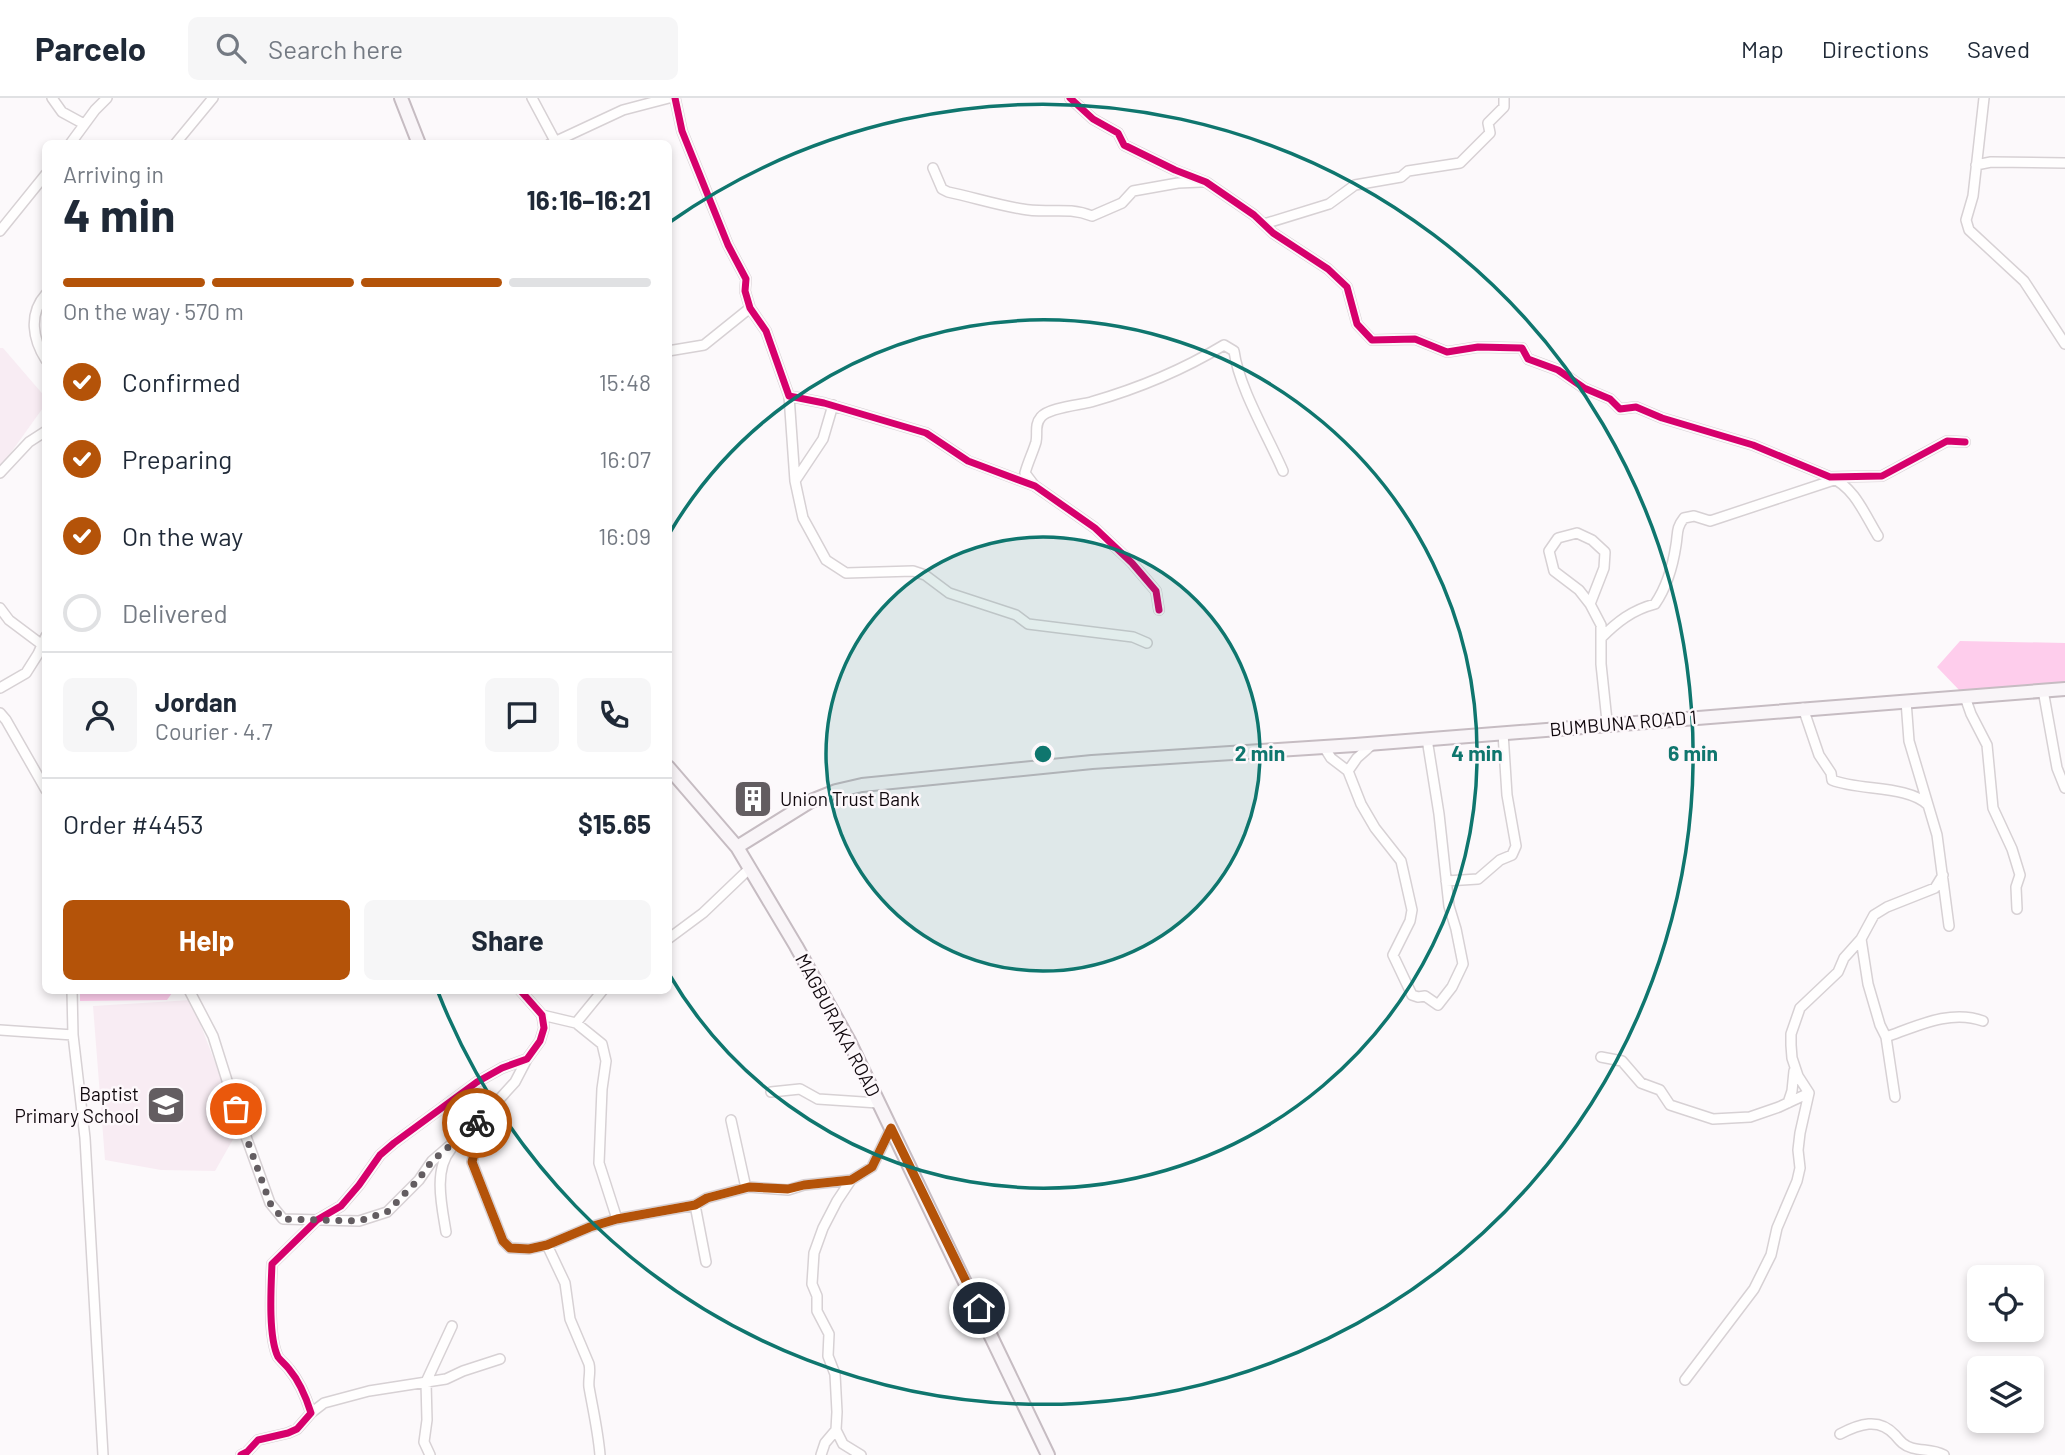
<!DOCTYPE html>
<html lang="en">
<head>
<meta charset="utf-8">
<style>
  :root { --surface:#fff; --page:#f6f6f7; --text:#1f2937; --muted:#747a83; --line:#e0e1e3; --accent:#b45309 }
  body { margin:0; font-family:Barlow,sans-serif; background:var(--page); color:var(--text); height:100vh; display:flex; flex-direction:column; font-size:26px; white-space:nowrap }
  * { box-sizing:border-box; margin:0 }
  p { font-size:23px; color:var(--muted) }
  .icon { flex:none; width:38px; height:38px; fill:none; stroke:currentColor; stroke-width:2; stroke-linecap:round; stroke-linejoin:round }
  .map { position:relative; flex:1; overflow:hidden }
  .sheet { position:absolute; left:42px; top:42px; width:630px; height:854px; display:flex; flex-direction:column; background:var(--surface); border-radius:10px; box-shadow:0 4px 10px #0003 }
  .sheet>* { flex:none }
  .fabs { position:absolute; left:1967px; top:1167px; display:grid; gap:14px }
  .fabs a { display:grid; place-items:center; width:77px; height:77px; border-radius:10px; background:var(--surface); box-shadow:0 4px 10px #0003; font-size:35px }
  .pin { position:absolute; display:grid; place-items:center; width:60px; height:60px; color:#fff; margin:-30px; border:4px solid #fff; border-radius:50%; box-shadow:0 2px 7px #0007 }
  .courier { position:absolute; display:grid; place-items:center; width:70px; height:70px; margin:-35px; border:5px solid #b45309; border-radius:50%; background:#fff; color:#222; box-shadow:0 2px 9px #0007 }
  .overview em { font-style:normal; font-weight:700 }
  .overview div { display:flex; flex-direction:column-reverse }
  .overview { display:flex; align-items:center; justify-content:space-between; height:119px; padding:0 21px }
  h1 { font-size:46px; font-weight:700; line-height:52px }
  .bar { display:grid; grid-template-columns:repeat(4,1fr); gap:10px 7px; align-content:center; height:84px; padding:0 21px }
  .bar i { height:9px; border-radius:5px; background:var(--line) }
  .bar .on { background:var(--accent) }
  .bar p { grid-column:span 4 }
  .line { display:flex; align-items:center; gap:18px; padding:0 21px; border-top:2px solid var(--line) }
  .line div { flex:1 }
  .round { display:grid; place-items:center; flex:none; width:74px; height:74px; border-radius:10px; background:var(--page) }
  ol { padding:0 21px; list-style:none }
  li { display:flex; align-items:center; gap:21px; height:77px }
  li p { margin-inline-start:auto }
  li .icon { padding:7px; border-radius:50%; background:var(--accent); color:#fff; stroke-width:4 }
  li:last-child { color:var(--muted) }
  li i { width:38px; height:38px; border:4px solid var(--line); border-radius:50% }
  .primary-button { display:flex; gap:14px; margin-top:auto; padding:14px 21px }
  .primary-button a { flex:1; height:80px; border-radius:10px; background:var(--accent); color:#fff; font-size:28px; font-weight:700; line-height:80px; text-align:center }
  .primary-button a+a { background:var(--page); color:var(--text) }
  header { display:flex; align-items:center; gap:42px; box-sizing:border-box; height:98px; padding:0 35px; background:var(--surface); border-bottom:2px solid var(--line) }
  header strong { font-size:33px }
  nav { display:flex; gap:38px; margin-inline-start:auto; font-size:24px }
  .search { width:490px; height:63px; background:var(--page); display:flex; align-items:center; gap:18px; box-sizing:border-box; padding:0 24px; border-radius:10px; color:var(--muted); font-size:26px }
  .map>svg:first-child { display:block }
</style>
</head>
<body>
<header>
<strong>Parcelo</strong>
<div class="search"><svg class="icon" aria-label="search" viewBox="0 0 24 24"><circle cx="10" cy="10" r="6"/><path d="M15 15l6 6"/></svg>Search here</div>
<nav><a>Map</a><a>Directions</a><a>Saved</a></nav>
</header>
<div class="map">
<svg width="2065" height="1357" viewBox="0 0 2065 1357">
  <rect width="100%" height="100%" fill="#fcf9fb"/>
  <!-- built -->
  <path fill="#f8ecf3" d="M0 250H3L46 300 45 307 2 367 0 366Z
    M191 902 240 1029 215 1073 161 1072 105 1062 93 908Z"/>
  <!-- forest -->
  <path fill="#fecdec" d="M1960 543 2065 545V586L1961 594 1937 569Z
    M171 892 172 895 167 902 80 903V893Z"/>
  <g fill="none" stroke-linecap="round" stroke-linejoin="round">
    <!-- minor casing -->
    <g stroke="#d7d1d4" stroke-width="12">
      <path id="minor" d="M52 0 62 14 84 26
        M532 0 555 43
        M675 0 682 33 728 147 746 181 745 193 750 210 766 233 789 298 824 305 926 335 968 363 1035 388 1095 430 1132 465 1156 493 1159 512
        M1070 0 1093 21 1118 35 1124 47 1175 72 1206 84 1254 117 1273 135 1328 171 1347 189 1357 226 1372 242 1415 241 1447 254 1478 249 1522 250 1528 261 1558 272 1584 290 1610 301 1620 311 1636 309 1662 320 1753 347 1830 379 1882 378 1947 343 1965 344
        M1984 0 1973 98 1966 122 1969 132 2024 183 2065 246
        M70 46 95 12 107 0
        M175 46 213 0
        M550 46 623 12 669 0
        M1976 67 1991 64 2065 65
        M933 70 942 91 948 94C972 99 997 107 1022 111 1047 116 1067 108 1092 118L1122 105 1133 93 1178 85 1201 84
        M1264 126 1329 106 1355 87 1401 79 1408 73 1460 65 1490 35 1488 25 1504 9V0
        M0 133 46 76
        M46 196C28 216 33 242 46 262
        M668 253 704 247 750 210
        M789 298 795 383
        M833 307 823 341 795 383 803 420 826 462 846 475 913 473 925 477 949 495 1016 517 1028 526 1133 539 1147 545
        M0 375 29 344 46 333
        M1831 380C1854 388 1866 419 1878 438
        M1034 387 1025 375C1028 364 1033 354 1036 344 1038 335 1034 327 1041 319 1048 310 1079 307 1091 304 1140 290 1181 273 1224 247L1234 253C1239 290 1268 338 1283 373
        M1590 506 1604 470 1605 454 1592 442 1577 435 1558 440 1549 453 1554 473 1579 492 1590 506 1601 527V540C1617 524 1632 512 1655 506 1666 490 1673 467 1676 447 1678 435 1676 430 1684 420L1694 418 1710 423 1834 382
        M0 510 9 522 41 546
        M0 590 26 575 38 556 46 538
        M2043 592 2057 670 2065 690
        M1965 599 1971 616 1987 647 1993 710 2012 751 2020 777 2016 789 2017 811
        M1906 603 1909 643 1937 737 1949 828
        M1803 610 1819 657 1831 675 1832 682C1859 693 1908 687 1928 707
        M0 615 6 622 46 692
        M1600 626 1607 623 1601 566V540
        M1374 645 1357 660 1348 673 1361 706 1375 730 1401 763 1412 812 1410 823 1393 857 1412 897 1418 899 1425 898 1438 907 1452 889 1463 866 1456 831 1449 808 1439 716 1427 641
        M1324 649 1331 660 1348 673
        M1446 783 1478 781 1500 762 1512 757 1516 748 1507 697 1503 635
        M668 841 703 815 748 772
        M1861 841 1868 886 1880 927 1886 939 1895 999
        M72 892 73 937 85 1040 103 1357
        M189 892 213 938 236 1011 270 1105 283 1121 359 1123 387 1114 419 1082 432 1063 484 1018 515 984 527 961
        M542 917 576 925 602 946 606 963 602 991 599 1065 617 1121
        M576 925 603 892
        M0 932 73 937
        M1886 939C1917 928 1951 911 1983 923
        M1601 959 1622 963 1641 985 1660 992 1670 1007 1713 1021 1750 1019 1779 1009 1809 995 1798 978 1792 960 1791 947V936L1800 910 1838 874 1844 860 1861 841 1874 817 1887 809 1935 790 1943 777
        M771 994 800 991 818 1001 878 1005
        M1788 1005 1792 993 1794 973
        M484 1018 472 1064 503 1143 510 1150 529 1151 547 1147 590 1129 617 1121 695 1107 707 1100 749 1089 788 1092 804 1087 851 1082
        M731 1022 746 1090
        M695 1107 706 1164
        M446 1134C442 1109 433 1072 451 1051
        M547 1147 565 1185 570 1221 589 1266C591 1274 588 1281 589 1289 593 1312 598 1333 600 1357
        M1685 1282 1754 1191 1771 1157 1777 1130 1797 1083 1800 1070 1798 1052 1800 1035 1809 995
        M311 1315 324 1305 369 1293 446 1281 463 1273 500 1261
        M836 1332 843 1346 861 1357
        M1840 1336C1859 1326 1879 1319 1895 1337 1900 1343 1904 1348 1912 1350 1923 1353 1933 1351 1944 1357
        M241 1357 247 1354 258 1342 288 1335 297 1331 311 1315C306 1299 300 1284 289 1271 286 1267 281 1263 278 1259 268 1239 271 1189 272 1166L317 1122 341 1108 359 1087 380 1057 394 1045 477 984 502 970 527 961 540 943 544 930 542 917 520 892
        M430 1357 424 1344 427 1322 426 1284 452 1228
        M821 1357 825 1345 836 1332 837 1314 835 1276 828 1258 829 1236 817 1213V1198L812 1186 814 1155 823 1130 837 1103 851 1082 872 1069 891 1030"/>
    </g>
    <!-- major casing -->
    <g stroke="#c6bcc2" stroke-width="16">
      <path id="major" d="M401 0 419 46
        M668 669 737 749 796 848 849 943 1048 1357
        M737 749 811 703 836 693 862 687 1092 664 1355 647 2065 591"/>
    </g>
    <!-- minor -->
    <use href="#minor" stroke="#fffefe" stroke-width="9"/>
    <!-- major -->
    <use href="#major" stroke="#f9f5f8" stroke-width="12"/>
    <!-- cycleway casing -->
    <g stroke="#fdf8fb" stroke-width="11">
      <path id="cycleway" d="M675 0 682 33 728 147 746 181 745 193 750 210 766 233 789 298 824 305 926 335 968 363 1035 388 1095 430 1132 465 1156 493 1159 512
        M1070 0 1093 21 1118 35 1124 47 1175 72 1206 84 1254 117 1273 135 1328 171 1347 189 1357 226 1372 242 1415 241 1447 254 1478 249 1522 250 1528 261 1558 272 1584 290 1610 301 1620 311 1636 309 1662 320 1753 347 1830 379 1882 378 1947 343 1965 344
        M241 1357 247 1354 258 1342 288 1335 297 1331 311 1315C306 1299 300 1284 289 1271 286 1267 281 1263 278 1259 268 1239 271 1189 272 1166L317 1122 341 1108 359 1087 380 1057 394 1045 477 984 502 970 527 961 540 943 544 930 542 917 520 892"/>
    </g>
    <!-- cycleway -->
    <use href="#cycleway" stroke="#d6006c" stroke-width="7"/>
  </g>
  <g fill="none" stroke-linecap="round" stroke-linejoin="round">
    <!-- done -->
    <path stroke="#635d61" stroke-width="7" stroke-dasharray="0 12.6" d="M236 1011 270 1105 283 1121 359 1123 387 1114 418 1082 432 1063 477 1025"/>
    <!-- route -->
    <path stroke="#b45309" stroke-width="9" d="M477 1025 484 1018 472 1064 503 1143 510 1150 529 1151 547 1147 590 1129 617 1121 695 1107 707 1100 749 1089 788 1091 804 1087 851 1082 872 1069 891 1030 979 1210"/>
  </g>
  <!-- distance rings -->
  <circle cx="1043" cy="656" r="217" fill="#0f766e" fill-opacity=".12"/>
  <g fill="none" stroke="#0f766e" stroke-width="3.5">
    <circle cx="1043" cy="656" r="217"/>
    <path d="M669 436A434 434 0 1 1 669 876"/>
    <path d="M670 124A650 650 0 1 1 438 894"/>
  </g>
  <!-- icons -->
  <defs>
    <g id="building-square" transform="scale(2.0125)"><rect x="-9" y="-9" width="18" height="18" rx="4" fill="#635d61" stroke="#fdf8fb"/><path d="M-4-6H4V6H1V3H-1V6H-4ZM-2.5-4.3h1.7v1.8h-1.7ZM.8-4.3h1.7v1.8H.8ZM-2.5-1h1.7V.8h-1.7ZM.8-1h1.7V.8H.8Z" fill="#fff"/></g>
    <g id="school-square" transform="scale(2.0125)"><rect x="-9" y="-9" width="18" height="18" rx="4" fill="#635d61" stroke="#fdf8fb"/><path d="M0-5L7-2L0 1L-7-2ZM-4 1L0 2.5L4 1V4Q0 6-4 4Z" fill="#fff"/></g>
  </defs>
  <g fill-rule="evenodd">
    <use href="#building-square" x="753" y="701"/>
    <use href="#school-square" x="166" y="1007"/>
  </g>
  <g text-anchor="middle" stroke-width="5" stroke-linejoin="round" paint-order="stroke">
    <!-- street labels -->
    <g font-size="19" fill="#11090e" stroke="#fdf8fb">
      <text transform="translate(1623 625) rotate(-5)" y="7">BUMBUNA ROAD 1</text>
      <text transform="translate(838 927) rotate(62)" y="7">MAGBURAKA ROAD</text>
    </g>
    <!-- poi labels -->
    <g font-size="19" fill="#11090e" stroke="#fdf8fb" text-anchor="start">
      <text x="780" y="708">Union Trust Bank</text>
      <text x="139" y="1003" text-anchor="end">Baptist<tspan x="139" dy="22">Primary School</tspan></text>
    </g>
  </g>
  <circle cx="1043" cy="656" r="10" fill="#0f766e" stroke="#fdf8fb" stroke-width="3.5"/>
  <g font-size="21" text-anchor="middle" font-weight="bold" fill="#0f766e" stroke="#fdf8fb" stroke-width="5" stroke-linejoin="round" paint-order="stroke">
    <text x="1260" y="663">2 min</text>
    <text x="1477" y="663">4 min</text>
    <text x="1693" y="663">6 min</text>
  </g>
</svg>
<div class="fabs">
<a><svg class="icon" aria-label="locate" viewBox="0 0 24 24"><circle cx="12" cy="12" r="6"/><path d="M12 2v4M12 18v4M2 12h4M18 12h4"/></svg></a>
<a><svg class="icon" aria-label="layers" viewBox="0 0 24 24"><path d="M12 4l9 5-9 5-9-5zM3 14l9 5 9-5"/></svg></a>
</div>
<div class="pin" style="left:236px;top:1011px;background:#ea580c"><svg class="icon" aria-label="bag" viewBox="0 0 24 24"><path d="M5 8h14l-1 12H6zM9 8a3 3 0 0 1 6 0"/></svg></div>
<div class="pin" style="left:979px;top:1210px;background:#1f2937"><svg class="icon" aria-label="home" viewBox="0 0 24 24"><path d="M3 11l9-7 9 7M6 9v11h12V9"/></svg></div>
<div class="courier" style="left:477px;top:1025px"><svg class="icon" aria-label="bike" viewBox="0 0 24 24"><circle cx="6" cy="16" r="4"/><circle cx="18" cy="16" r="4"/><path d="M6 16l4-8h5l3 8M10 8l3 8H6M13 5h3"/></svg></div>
<section class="sheet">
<div class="overview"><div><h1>4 min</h1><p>Arriving in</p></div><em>16:16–16:21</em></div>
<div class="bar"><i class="on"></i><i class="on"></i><i class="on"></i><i></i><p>On the way · 570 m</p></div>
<ol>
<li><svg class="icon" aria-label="check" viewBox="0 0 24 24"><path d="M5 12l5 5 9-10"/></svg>Confirmed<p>15:48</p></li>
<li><svg class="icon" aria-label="check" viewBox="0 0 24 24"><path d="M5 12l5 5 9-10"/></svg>Preparing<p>16:07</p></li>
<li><svg class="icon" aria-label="check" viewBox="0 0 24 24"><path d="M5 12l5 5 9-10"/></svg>On the way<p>16:09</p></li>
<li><i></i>Delivered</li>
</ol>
<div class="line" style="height:126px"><a class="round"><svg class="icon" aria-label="person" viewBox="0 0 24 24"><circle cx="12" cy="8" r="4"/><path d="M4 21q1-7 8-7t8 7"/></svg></a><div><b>Jordan</b><p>Courier · 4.7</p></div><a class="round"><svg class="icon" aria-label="chat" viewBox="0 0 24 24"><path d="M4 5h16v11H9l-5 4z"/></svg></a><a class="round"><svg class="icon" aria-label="phone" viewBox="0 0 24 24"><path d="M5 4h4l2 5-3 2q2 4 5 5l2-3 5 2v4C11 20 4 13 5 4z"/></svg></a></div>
<div class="line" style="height:91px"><div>Order #4453</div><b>$15.65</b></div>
<div class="primary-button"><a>Help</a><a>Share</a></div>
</section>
</div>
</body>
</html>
